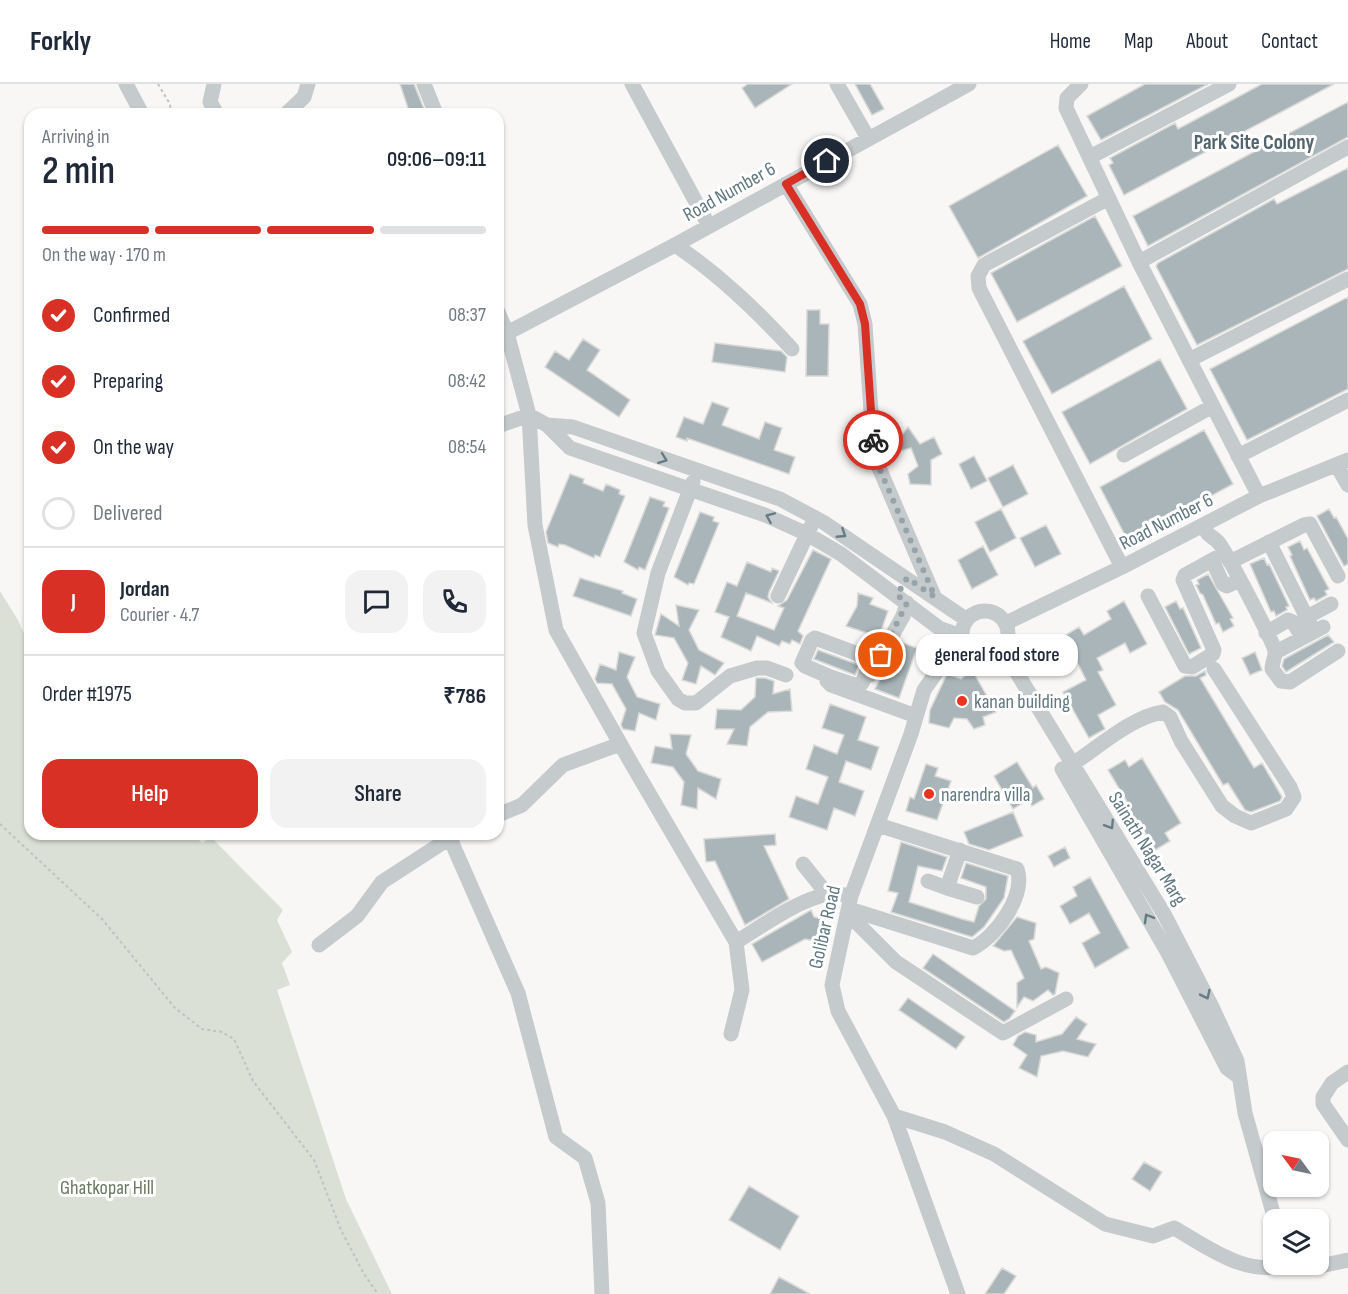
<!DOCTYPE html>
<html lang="en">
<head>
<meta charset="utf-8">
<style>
  :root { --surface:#fff; --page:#f2f2f3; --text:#1f2937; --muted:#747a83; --line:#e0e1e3; --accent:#d93025 }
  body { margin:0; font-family:"Sofia Sans Condensed",sans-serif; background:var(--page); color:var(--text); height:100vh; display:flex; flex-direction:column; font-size:22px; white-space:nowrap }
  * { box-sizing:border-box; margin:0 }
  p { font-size:20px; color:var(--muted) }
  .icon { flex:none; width:33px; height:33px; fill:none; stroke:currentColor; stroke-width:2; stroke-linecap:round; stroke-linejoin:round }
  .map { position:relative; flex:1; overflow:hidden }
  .details { position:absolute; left:24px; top:24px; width:480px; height:732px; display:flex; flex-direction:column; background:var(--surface); border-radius:18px; box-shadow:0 2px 4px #0004 }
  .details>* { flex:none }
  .needle { width:39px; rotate:303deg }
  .fabs { position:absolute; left:1263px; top:1047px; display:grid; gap:12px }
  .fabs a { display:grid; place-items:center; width:66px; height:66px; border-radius:12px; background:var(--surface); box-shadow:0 2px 4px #0004; font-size:30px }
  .pin { position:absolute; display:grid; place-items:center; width:51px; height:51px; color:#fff; margin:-26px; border:3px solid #fff; border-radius:50%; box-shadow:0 2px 6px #0007 }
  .courier { position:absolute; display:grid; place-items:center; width:60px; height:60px; margin:-30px; border:4px solid #d93025; border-radius:50%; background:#fff; color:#222; box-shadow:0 2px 8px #0007 }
  .bubble { position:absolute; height:42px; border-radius:18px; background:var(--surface); box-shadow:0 2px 4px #0004; font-size:20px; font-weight:600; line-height:42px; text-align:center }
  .summary em { font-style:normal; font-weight:600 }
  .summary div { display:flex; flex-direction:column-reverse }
  .summary { display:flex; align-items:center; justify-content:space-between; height:102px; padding:0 18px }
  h1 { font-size:39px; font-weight:600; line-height:45px }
  .bar { display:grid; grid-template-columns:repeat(4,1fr); gap:9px 6px; align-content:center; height:72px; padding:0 18px }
  .bar i { height:8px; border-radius:4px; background:var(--line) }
  .bar .current { background:var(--accent) }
  .bar p { grid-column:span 4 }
  .line { display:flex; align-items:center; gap:15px; padding:0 18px; border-top:2px solid var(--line) }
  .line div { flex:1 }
  .round { display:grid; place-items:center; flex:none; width:63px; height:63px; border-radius:18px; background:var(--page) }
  ol { padding:0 18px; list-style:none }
  li { display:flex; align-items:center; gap:18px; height:66px }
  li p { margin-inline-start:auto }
  li .icon { padding:6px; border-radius:50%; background:var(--accent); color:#fff; stroke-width:4 }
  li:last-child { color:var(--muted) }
  li i { width:33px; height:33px; border:3px solid var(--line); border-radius:50% }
  .cta { display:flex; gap:12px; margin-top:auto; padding:12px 18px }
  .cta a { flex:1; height:69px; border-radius:18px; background:var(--accent); color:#fff; font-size:24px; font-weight:600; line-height:69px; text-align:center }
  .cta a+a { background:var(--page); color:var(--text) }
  header { display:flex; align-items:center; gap:36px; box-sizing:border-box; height:84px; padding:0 30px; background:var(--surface); border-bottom:2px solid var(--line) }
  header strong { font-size:28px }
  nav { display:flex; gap:33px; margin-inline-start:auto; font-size:21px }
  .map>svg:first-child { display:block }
</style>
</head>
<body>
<header>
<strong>Forkly</strong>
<nav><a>Home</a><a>Map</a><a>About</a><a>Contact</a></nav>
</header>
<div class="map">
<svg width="1348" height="1210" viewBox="0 0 1348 1210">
  <rect width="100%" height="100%" fill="#f8f7f5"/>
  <!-- green -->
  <path fill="#dae0d5" d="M0 507 18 536 30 563V750H193L202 759 211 753 283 826 277 836 292 868 282 879 290 901 277 906 346 1115 392 1210H0Z"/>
  <!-- building -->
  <path fill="#a9b5b8" stroke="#d9d9d7" stroke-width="1.5" d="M400 0H414L426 30H410Z
    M748 0H792L755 24 742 4Z
    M855 0H870L884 25 872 31Z
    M1145 0H1208L1101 56 1087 32Z
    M1262 0H1334L1124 111 1109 81 1113 79 1110 74 1175 39 1178 45Z
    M1348 18V53L1148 162 1133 132Z
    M1058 61 1087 112 978 174 949 122Z
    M1348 84V185L1197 261 1156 182 1158 179 1274 115 1277 120Z
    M1095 132 1122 182 1017 238 991 189Z
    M1124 202 1152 255 1052 310 1023 257Z
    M1348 213V305L1247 356 1210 285Z
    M807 226H820V240H829L828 292H806Z
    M583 255 600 266 587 286 630 316 619 333 545 283 555 267 569 276Z
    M715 259 781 267 787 273 785 288 712 278Z
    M1160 275 1187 325 1090 380 1062 328Z
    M712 318 729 324 722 341 759 355 765 338 782 344 774 366 795 373 789 390 687 354V357L676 353 684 333 703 340Z
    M908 343 920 360 934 353 942 370 931 376V401L910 400 908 390 918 382 911 364 900 367 894 361Z
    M1204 346 1233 400 1128 457 1100 403Z
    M974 372 987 397 971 405 959 380Z
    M1013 381 1028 410 1003 423 988 394Z
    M570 390 584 395 583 399 603 407 606 400 620 406 619 410 625 412 600 473 595 471 594 474 565 461 559 460 558 463 548 459 546 448Z
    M650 413 665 418 663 422 669 424 645 486 639 483 638 486 624 478Z
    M1001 425 1016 454 990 468 975 438Z
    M1329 425 1334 434 1336 433 1348 455V480L1344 482 1317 432Z
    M700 428 714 433 713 437 719 439 694 500 689 499 688 501 674 493Z
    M1046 441 1061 470 1035 483 1020 454Z
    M1300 457 1304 466 1307 464 1329 505 1325 507 1327 511 1316 517 1314 514 1310 516 1290 472 1292 471 1288 463Z
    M983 462 998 491 972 505 958 476Z
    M813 466 831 475 798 547 803 552 800 560 792 556 790 560 782 557 779 562 757 552 751 567 721 553 729 533 715 528 727 498 737 502 747 478 771 488 772 484 779 487 769 508 768 513 772 519 746 509 737 532 774 546 784 524 778 522 787 516Z
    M1264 474 1267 481 1269 480 1289 522 1286 523 1287 526 1276 532 1274 527 1271 528 1250 480Z
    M1208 490 1233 534 1230 535 1234 542 1223 548 1219 539 1216 540 1203 511 1200 509 1196 501 1199 500 1197 496Z
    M580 494 623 507 622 509 637 515 631 532 573 512Z
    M858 509 873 514 870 520 888 527 879 553 846 542 857 522Z
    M1124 517 1147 560 1130 569 1125 559 1097 574 1103 586 1098 588 1116 621 1098 631 1105 645 1089 654 1063 608 1086 596 1064 552 1079 543 1084 551 1111 535 1107 527Z
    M1176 517 1180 525 1183 524 1201 564 1189 570 1165 523Z
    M676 521 699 526 689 546 699 566 724 579 715 591 701 582 696 600 682 596 688 579 674 554 655 551 661 530 679 542Z
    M1328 551 1334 558 1286 588 1282 582 1284 575Z
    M900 558 917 564 899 614 875 605Z
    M818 566 859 581 855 591 814 575Z
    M619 568 635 573 627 593 637 613 660 620 656 636 639 629 635 647 623 645 621 641 626 625 612 600 597 599 595 595 600 580 616 586Z
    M1255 568 1262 586 1250 591 1242 574Z
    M972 586 996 628 983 633 985 641 974 645 967 635 954 634 949 644 929 639 930 626 947 590 961 595Z
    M1205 587 1206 591 1200 594 1254 684 1262 679 1282 713 1280 717 1251 728 1245 726 1228 699 1223 701 1178 626 1165 618 1159 608 1185 592H1196Z
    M756 594H765L774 597 773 610 790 605 792 627 768 628 750 643 747 662 727 660 734 645H715L717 625 741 626 755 613Z
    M830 620 866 633 858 656 879 663 871 686 846 677 839 698 864 707 855 732 834 724 827 746 789 733 796 712 818 720 828 693 806 685 814 661 837 670 844 651 822 644Z
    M670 650 691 651 686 670 698 687 721 695 716 715 698 704 697 725 681 721 684 698 673 683 651 679 655 662 672 665Z
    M1142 674 1181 739 1165 749 1170 757 1152 768 1144 755 1148 753 1136 735 1133 737 1125 723 1129 721 1108 686 1125 676 1129 683Z
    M1017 678 1033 704 1036 701 1044 715 1032 722 1028 716 1013 725 994 692Z
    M926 680 938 684 935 692 951 697 937 736 906 727 910 713 914 715Z
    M1013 728 1023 752 989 766 969 760 964 748Z
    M775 750 776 761 764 762 789 815 745 841 715 777 706 778 704 755Z
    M901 758 947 773 942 787 918 782 909 818 962 835 974 838 979 822 986 815V803L961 794 966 779 1008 792 1004 814 984 843 972 853 891 828 898 809 888 807Z
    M1065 763 1070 774 1054 783 1048 772Z
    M1090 793 1129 864 1095 884 1082 859 1100 849 1089 829 1070 840 1060 822 1077 812 1073 803Z
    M811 826 814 833 824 835 815 857 805 855 762 878 752 860Z
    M1017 833 1036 839 1034 855 1029 857 1041 885 1046 883 1059 889 1055 910 1053 911 1048 906 1033 917 1024 913 1017 923V899L1024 894 1011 866 1004 867 993 862Z
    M933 870 1015 927 1009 935 1004 938 923 884Z
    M908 914 965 953 956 965 899 926Z
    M1076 933 1087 940 1077 955 1096 960 1088 973 1063 967 1041 972 1037 993 1019 984 1027 971 1013 961 1018 952 1025 948 1036 951V958L1062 950Z
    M1144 1078 1162 1088 1150 1107 1132 1095Z
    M749 1102 799 1132 780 1166 729 1136Z
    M1002 1184 1016 1192 1004 1210H985Z
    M779 1193 810 1210H770Z"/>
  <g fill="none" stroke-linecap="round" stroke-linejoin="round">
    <!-- path -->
    <path stroke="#bec2c3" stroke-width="2" stroke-dasharray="3 3" stroke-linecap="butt" d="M158 0 170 20 171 30
      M0 740 102 835 175 924 202 945 222 948 234 955 253 997 314 1076 341 1146 364 1190 378 1210"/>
    <!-- minor -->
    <path stroke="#c5cacc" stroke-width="15" d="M126 0 142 30
      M214 0 210 18 217 30
      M424 0 436 30
      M632 0 709 142
      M837 0 868 54
      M1081 0 1067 14 1066 24 1139 178 1259 412
      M286 30 304 13 308 0
      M1090 73 1229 0
      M786 100 860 220 865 240 874 372 934 512
      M1109 114 984 181 978 192 979 204 1122 483
      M675 161C719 190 756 226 792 265
      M1139 178 1348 63
      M498 228 507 249 529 331 535 441 556 546 630 677 736 858 742 906 731 950
      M507 249 675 161 969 0
      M1189 276 1348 195
      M547 341 573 343 780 415 823 438 967 536
      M498 342 529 331 547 341 570 364 765 431 807 450 841 470 939 544 961 552
      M1124 371 1213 322
      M1238 372 1348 316
      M1337 382 1348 401
      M693 398 658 489 644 549 658 587 678 615 685 619H696L730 592 757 584H767L786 591
      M1203 441C1210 455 1209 449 1218 458 1225 465 1273 557 1275 567 1276 571 1272 579 1272 585L1281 597 1290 598 1338 567
      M1269 458 1313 546
      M1212 476 1223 500 1227 502 1240 496
      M1230 478 1304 441 1310 440 1338 492
      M778 512 811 442
      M1148 512 1185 582 1192 583 1213 570 1214 566 1183 496 1185 491 1225 469
      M962 550a23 23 0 1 1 46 0a23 23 0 1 1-46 0Z
      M1307 533 1331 520
      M1006 539 1122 483 1259 412 1348 376
      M1266 549 1288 536 1293 538 1302 553
      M1003 566 1164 830 1212 923 1237 977 1245 1029 1275 1136
      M1276 568 1323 543
      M870 591 903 532 907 519
      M828 592 858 602 862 599 871 577 869 574 815 554 812 556 802 579 805 582 828 592 827 597 831 601 916 632
      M1062 685 1168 869 1227 984 1239 993
      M1065 685C1093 668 1130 633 1163 628L1170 633 1181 657 1222 722 1235 732 1251 739 1286 725 1294 713 1290 703 1214 585
      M498 731 522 721 563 681 620 660
      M448 750 518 909 556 1053 585 1074 598 1119 602 1210
      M803 780 827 810
      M928 797 947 804 960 766
      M947 804 977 813
      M849 825 973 864C997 852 1026 811 1017 785L878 741
      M848 830 896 878 1003 949 1066 915
      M736 858C762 842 798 816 828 810 835 809 844 811 851 812
      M319 861 357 832 382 798 456 750
      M1348 988 1332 999 1323 1013V1020L1348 1056
      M894 1032 945 1048 994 1070 1105 1140 1153 1152 1174 1144C1211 1165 1247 1194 1291 1180
      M1314 1180 1320 1182 1348 1176
      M958 1210 894 1032 838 927 832 901 851 812 911 650 924 606 943 579 964 558"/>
  </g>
  <!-- one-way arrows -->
  <defs><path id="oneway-chevron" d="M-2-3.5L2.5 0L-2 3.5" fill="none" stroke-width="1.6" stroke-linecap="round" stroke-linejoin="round" transform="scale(1.5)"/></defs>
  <g stroke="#667c85">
    <use href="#oneway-chevron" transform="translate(663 375) rotate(20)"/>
    <use href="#oneway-chevron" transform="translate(770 433) rotate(-157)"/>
    <use href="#oneway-chevron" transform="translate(842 450) rotate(33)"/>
    <use href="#oneway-chevron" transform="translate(1110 741) rotate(58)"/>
    <use href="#oneway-chevron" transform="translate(1148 834) rotate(-120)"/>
    <use href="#oneway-chevron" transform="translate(1206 911) rotate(64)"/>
  </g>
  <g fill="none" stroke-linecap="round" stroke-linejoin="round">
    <!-- done -->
    <path stroke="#96a4aa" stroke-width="6" stroke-dasharray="0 10.8" d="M873 356 874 372 935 513 907 494 897 511 907 519 881 571"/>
    <!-- route -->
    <path stroke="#d93025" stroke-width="8" d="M827 77 786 100 860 220 865 240 873 356"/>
  </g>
  <!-- markers -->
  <g fill="#ed3220" stroke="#fff" stroke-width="2">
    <circle cx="962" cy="617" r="6"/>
    <circle cx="929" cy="710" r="6"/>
  </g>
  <g text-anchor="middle" stroke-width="6" stroke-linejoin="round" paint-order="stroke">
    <!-- street labels -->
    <g font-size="20" fill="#617881" stroke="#fff">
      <text transform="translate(729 107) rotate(-29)" y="7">Road Number 6</text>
      <text transform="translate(1166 437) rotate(-27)" y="7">Road Number 6</text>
      <text transform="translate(1148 764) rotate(58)" y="7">Sainath Nagar Marg</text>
      <text transform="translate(824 843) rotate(-77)" y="7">Golibar Road</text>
    </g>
    <!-- poi labels -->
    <g font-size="20" fill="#617881" stroke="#fff" text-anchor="start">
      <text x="974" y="624">kanan building</text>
      <text x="941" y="717">narendra villa</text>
    </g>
    <!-- park labels -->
    <g font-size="20" fill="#687960" stroke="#fff">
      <text x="107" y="1110">Ghatkopar Hill</text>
    </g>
    <!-- neighbourhood labels -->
    <g font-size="21" font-weight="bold" fill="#53656c" stroke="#fff">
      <text x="1254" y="65">Park Site Colony</text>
    </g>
  </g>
</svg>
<div class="fabs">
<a><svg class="needle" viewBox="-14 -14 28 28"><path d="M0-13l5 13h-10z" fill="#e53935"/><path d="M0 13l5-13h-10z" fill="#747a83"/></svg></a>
<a><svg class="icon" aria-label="layers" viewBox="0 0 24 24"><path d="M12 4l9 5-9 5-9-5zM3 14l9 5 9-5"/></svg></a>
</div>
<div class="pin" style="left:881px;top:571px;background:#ea580c"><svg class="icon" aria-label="bag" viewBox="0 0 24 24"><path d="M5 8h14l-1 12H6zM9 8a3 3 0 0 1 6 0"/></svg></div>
<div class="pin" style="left:827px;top:77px;background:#1f2937"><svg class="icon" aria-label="home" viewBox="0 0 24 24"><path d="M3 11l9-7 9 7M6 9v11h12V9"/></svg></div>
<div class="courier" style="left:873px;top:356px"><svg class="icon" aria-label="bike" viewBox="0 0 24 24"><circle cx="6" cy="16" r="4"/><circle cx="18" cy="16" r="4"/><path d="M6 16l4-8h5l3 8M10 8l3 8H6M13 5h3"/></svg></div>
<div class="bubble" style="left:916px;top:550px;width:162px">general food store</div>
<section class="details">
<div class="summary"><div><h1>2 min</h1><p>Arriving in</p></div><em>09:06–09:11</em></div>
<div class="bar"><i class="current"></i><i class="current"></i><i class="current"></i><i></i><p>On the way · 170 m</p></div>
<ol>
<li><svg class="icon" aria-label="check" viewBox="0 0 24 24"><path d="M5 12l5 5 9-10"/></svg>Confirmed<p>08:37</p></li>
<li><svg class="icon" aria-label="check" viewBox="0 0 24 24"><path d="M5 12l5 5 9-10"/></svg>Preparing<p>08:42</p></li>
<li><svg class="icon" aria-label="check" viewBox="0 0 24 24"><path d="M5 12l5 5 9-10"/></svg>On the way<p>08:54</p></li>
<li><i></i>Delivered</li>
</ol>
<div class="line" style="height:108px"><b class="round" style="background:var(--accent);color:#fff">J</b><div><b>Jordan</b><p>Courier · 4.7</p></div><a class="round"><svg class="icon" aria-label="chat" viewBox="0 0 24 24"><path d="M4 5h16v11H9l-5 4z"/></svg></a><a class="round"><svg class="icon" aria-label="phone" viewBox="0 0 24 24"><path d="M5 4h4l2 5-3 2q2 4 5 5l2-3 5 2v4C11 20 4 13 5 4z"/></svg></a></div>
<div class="line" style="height:78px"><div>Order #1975</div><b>₹786</b></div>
<div class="cta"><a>Help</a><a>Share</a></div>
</section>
</div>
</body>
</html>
